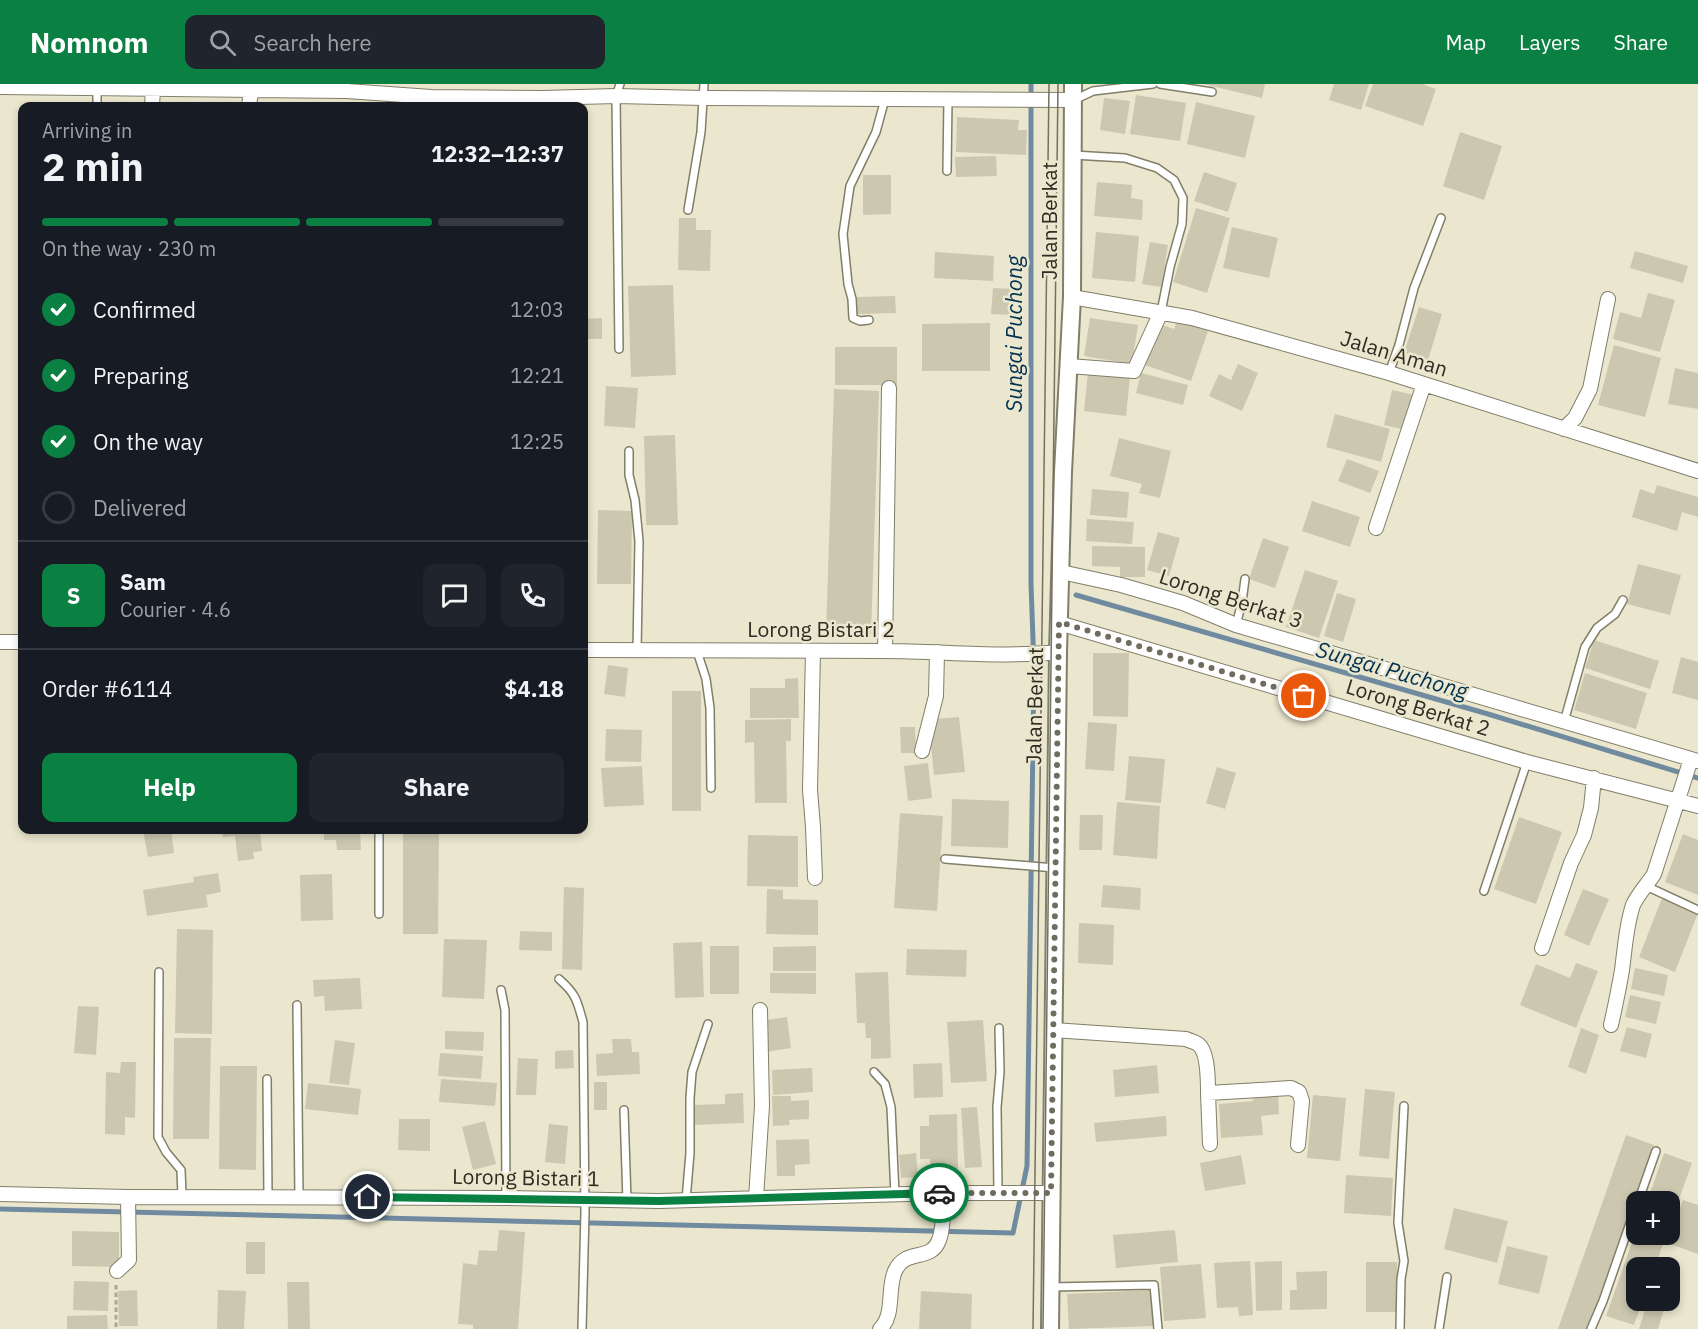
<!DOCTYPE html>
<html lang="en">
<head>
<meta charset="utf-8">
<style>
  :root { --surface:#171b24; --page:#20242c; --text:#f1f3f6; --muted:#9ea1a6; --line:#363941; --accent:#0b8043 }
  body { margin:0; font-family:"IBM Plex Sans",sans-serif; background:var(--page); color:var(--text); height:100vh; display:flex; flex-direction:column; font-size:22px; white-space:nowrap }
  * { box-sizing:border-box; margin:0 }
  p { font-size:20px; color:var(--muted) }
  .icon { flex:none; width:33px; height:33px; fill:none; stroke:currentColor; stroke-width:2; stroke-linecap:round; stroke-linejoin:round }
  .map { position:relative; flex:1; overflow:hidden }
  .side { position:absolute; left:18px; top:18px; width:570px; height:732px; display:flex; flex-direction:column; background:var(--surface); border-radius:12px; box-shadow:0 3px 9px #0003 }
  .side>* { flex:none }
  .buttons { position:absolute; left:1626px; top:1107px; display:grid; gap:12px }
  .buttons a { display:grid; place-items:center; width:54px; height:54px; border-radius:12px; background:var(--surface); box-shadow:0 3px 9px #0003; font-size:30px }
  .pin { position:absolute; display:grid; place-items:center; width:51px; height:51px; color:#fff; margin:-26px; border:3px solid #fff; border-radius:50%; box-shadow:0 2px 6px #0007 }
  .courier { position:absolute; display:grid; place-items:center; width:60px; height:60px; margin:-30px; border:4px solid #0b8043; border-radius:50%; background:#fff; color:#222; box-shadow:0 2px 8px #0007 }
  .head em { font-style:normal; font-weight:700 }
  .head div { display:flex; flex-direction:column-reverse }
  .head { display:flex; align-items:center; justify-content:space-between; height:102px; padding:0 24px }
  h1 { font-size:39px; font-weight:700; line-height:45px }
  .bar { display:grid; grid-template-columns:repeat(4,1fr); gap:9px 6px; align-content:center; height:72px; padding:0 24px }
  .bar i { height:8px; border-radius:4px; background:var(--line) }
  .bar .on { background:var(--accent) }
  .bar p { grid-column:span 4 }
  .line { display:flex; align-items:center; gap:15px; padding:0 24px; border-top:2px solid var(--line) }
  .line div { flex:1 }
  .round { display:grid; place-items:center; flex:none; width:63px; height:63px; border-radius:12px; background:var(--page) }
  ol { padding:0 24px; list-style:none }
  li { display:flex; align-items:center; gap:18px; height:66px }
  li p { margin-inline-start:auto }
  li .icon { padding:6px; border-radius:50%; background:var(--accent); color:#fff; stroke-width:4 }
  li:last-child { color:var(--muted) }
  li i { width:33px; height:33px; border:3px solid var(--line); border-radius:50% }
  .cta { display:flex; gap:12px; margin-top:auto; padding:12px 24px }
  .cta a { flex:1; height:69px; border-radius:12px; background:var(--accent); color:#fff; font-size:24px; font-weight:700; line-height:69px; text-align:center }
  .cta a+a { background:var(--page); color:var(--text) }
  header { display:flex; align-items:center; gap:36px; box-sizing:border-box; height:84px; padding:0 30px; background:var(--accent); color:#fff }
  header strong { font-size:28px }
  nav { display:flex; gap:33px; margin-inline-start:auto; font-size:21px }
  .search { width:420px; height:54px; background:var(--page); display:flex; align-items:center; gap:15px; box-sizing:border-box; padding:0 21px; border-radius:12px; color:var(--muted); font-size:22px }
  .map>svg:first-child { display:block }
</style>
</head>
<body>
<header>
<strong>Nomnom</strong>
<div class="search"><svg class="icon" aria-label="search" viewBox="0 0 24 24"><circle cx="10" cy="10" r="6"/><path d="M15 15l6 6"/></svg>Search here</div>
<nav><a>Map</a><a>Layers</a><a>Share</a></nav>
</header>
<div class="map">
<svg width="1698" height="1245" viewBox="0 0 1698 1245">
  <rect width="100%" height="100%" fill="#ebe7ce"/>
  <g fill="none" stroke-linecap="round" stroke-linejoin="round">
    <!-- stream -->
    <path stroke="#708a9f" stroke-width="5" d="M1076 511 1488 630 1698 694
      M0 1125 1013 1149 1027 1082 1034 584 1031 500V0"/>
  </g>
  <!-- building -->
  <path fill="#ccc8b0" d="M1203 0H1265L1262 14Z
    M1334 0H1369L1361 26 1329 16Z
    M1373 0H1422L1436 5 1423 42 1365 22Z
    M1136 11 1186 19 1180 57 1130 50Z
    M1104 14 1130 17 1125 50 1100 46Z
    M1196 18 1255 32 1245 74 1187 60Z
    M957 33 1019 36 1018 46H1027L1026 71 956 68Z
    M1460 48 1502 62 1484 116 1443 102Z
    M996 72 997 92 956 93 955 73Z
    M1204 88 1237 99 1228 128 1194 117Z
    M863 91H891V130L863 131Z
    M1097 98 1132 101 1131 114 1143 116 1142 136 1094 132Z
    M1196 124 1230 134 1207 209 1173 198Z
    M679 134H696V146H711L710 187 678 186Z
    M1232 143 1278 154 1269 194 1223 184Z
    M1096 148 1139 152 1135 198 1092 194Z
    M1150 158 1168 161 1161 203 1142 200Z
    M1635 167 1688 182 1683 199 1630 184Z
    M935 168 994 172 993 197 934 194Z
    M673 201 676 291 631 293 628 202Z
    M993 204 1015 205 1013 231 991 230Z
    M1648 209 1675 216 1660 268 1613 255 1620 228 1641 234Z
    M895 212 896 229 857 230V213Z
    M1419 223 1442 230 1428 276 1404 269Z
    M602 234V255H584V235Z
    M1090 234 1138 241 1132 280 1084 272Z
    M1177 237 1208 247 1191 297 1145 281 1159 240 1174 245Z
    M990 239V287H922V240Z
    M1614 261 1661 274 1645 333 1598 321Z
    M835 263H897V301H835Z
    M1238 280 1258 289 1242 327 1209 312 1219 290 1231 296Z
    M1675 284 1698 289V325L1668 320Z
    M1088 289 1130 293 1126 332 1084 327Z
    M1141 289 1188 301 1183 321 1136 309Z
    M606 302 638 304 635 344 604 342Z
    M834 305 879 307 871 551 826 549Z
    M1392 306 1414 311 1406 346 1384 341Z
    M1335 330 1390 345 1381 378 1326 363Z
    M675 351 678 441H646L644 352Z
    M1119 354 1171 367 1160 414 1139 409 1142 400 1110 392Z
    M1347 375 1379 387 1370 409 1338 397Z
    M1657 401 1698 413V433L1682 428 1677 447 1632 433 1640 405 1654 410Z
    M1092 405 1129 408 1127 434 1090 431Z
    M1312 417 1360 433 1350 463 1302 447Z
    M598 426 632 427 631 500H597Z
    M1087 435 1134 438 1132 460 1086 457Z
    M1158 448 1180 454 1169 492 1147 486Z
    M1263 454 1289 463 1275 504 1249 495Z
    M1092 462 1145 463V493H1120V483L1092 482Z
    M1638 480 1681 491 1670 531 1627 520Z
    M1305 486 1338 497 1319 554 1286 543Z
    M1337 509 1356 515 1343 558 1324 552Z
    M1594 556 1659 577 1650 605 1585 584Z
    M1093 569H1129L1128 633 1093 632Z
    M1681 573 1698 578V616L1672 609Z
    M608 581 628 584 625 613 604 610Z
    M1585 589 1647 609 1636 645 1574 626Z
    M798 594 799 634H750V604H785V595Z
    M672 607H701V727H672Z
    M959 633 965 688 934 691 929 642 934 635Z
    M791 635V657H786L787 719H755L754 658 745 659V636Z
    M1088 638 1117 640 1114 687 1085 685Z
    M900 643H915L916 669H901Z
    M606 645 642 646 641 678 605 677Z
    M1129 672 1165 675 1161 719 1125 716Z
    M928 679 932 714 908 717 904 682Z
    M642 682 644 721 604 723 601 684Z
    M1217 683 1236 689 1225 725 1206 719Z
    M952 715 1009 717 1008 764 951 762Z
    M1117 718 1160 722 1157 775 1113 771Z
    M900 729 943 732 937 827 894 824Z
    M1080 731H1103L1102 766H1079Z
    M1519 733 1562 748 1536 820 1494 805Z
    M143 746H171L174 769 148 773Z
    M222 746H260L262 767 253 768 254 775 238 777 235 752 223 753Z
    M324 746H360L361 766H337L336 756H324Z
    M403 746H439L438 850H403Z
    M1683 750 1698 756V811L1665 798Z
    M748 751 798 752V803L747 802Z
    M218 789 221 808 206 811 208 823 147 832 143 806 194 798 193 793Z
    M332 790 333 836 301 837 300 791Z
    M1103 801 1141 804 1140 826 1101 823Z
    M564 803 584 804 582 886 562 885Z
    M767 805 783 806V815L818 816V851L766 850Z
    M1583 805 1609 815 1589 862 1564 851Z
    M1662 814 1698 829 1675 888 1639 873Z
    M1079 839 1114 841 1113 881 1078 879Z
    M177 845 213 846 212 950 175 949Z
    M520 847 552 848V867L519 866Z
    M444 855 487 856 484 915 442 913Z
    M702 858 704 913 675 914 673 859Z
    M710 862H739V910H710Z
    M816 862V887H773V863Z
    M907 865 967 866 966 893 906 891Z
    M1576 879 1598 887 1576 944 1520 921 1536 880 1570 894Z
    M1635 884 1668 891 1664 912 1631 905Z
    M888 888 891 974 871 975V954H866L865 939H857L855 889Z
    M770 889H816V910L770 909Z
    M360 894 362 925 325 927 324 912 314 913 313 896Z
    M1630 911 1661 918 1656 940 1625 933Z
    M78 922 99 923 96 971 74 969Z
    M787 933 791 964 766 968 761 937Z
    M983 936 987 997 951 999 947 938Z
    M1627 943 1652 950 1646 974 1620 967Z
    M1581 944 1599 951 1586 990 1568 983Z
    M445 947 484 948 483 967 445 965Z
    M174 954H211L209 1055H173Z
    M612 955H631L632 968H639L640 990 597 992 596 970 613 969Z
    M335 956 355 959 349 1001 329 999Z
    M573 966 574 984 555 985V967Z
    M440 969 483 972 481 995 438 992Z
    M518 974 538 975 536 1011H516Z
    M121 978H136L135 1034 125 1033V1051L105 1050 106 988 120 989Z
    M942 979 943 1013 914 1014 913 980Z
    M1157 981 1159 1009 1115 1013 1113 986Z
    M220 982H257L256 1086 219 1085Z
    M812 984 813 1008 773 1011 772 986Z
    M441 995 497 999 495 1022 439 1018Z
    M594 998H607V1026H594Z
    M308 999 361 1005 358 1031 305 1025Z
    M1365 1005 1395 1008 1389 1075 1359 1072Z
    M743 1009 744 1039 693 1041V1021L725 1020V1010Z
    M1278 1009 1279 1030 1261 1032 1263 1051 1221 1054 1219 1020 1253 1017 1252 1011Z
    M1313 1011 1346 1014 1340 1077 1307 1074Z
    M772 1012H791V1017L809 1016V1035L789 1036 790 1041 773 1042Z
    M977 1023 982 1083 965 1084 961 1024Z
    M957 1030 958 1085H930V1075H920V1042H929V1031Z
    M1166 1032 1167 1052 1096 1058 1094 1039Z
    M399 1035H430V1067L398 1066Z
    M485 1037 496 1080 473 1086 462 1043Z
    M549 1040 568 1042 565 1080 545 1078Z
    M1626 1051 1654 1061 1589 1245H1558Z
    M809 1055 810 1080 795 1081V1092H777L776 1056Z
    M916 1069 918 1093 901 1094 899 1071Z
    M1664 1069 1692 1079 1670 1140V1118H1647Z
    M1241 1071 1246 1100 1205 1107 1200 1079Z
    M1346 1091 1393 1094 1391 1132 1344 1129Z
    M1683 1116 1698 1121V1170L1667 1159Z
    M1454 1124 1508 1137 1497 1179 1444 1165Z
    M499 1146 525 1148 518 1245H473V1241L458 1240 463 1179 477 1181 479 1166 497 1167Z
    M1175 1146 1178 1178 1116 1184 1113 1151Z
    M72 1147 119 1148V1183L72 1182Z
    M1635 1150H1666L1655 1184H1636V1216H1643L1634 1241 1606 1232Z
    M246 1158H265V1190H246Z
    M1507 1162 1548 1172 1539 1210 1498 1200Z
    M1250 1177 1253 1231 1239 1232 1238 1223 1217 1224 1214 1179Z
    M1282 1177V1226L1256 1227 1255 1178Z
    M1366 1178H1397V1228H1366Z
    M1201 1180 1206 1234 1164 1237 1160 1183Z
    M1327 1187V1225L1290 1226V1206H1297L1296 1188Z
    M74 1197 109 1198 108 1227 73 1226Z
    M287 1198H309L310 1245H288Z
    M137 1206 138 1242H119L118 1207Z
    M218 1206 246 1207 244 1245H217Z
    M1152 1206 1154 1242 1069 1245 1067 1210Z
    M921 1207 972 1210 971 1245H919Z
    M1648 1216H1667L1658 1245H1639Z
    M107 1231 108 1245H67V1232Z"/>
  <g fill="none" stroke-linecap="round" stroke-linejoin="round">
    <!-- service casing -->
    <g stroke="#827e68" stroke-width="10">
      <path id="service" d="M1160 0 1212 8
        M97 4V22
        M1074 16 1093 7 1153 0
        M1073 71 1125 74 1157 84 1174 96 1183 114 1182 140 1170 183 1161 228
        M947 87 948 15
        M688 126 701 48 704 0
        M869 236 860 237 853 234 852 215 848 200 843 150 850 102 876 48 885 15
        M619 265 616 12 620 0
        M1389 289 1399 261 1414 204 1441 134
        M629 367V391L635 416 639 457 637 566
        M1236 541 1242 518 1245 495
        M697 567 706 595 710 624 711 704
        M1564 638 1585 563 1597 544 1615 530 1623 516
        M379 746V830
        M945 775 1055 784
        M1646 802 1698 826
        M1484 807 1527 678
        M159 888 158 1053 166 1068 181 1086 182 1112
        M559 895C576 910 577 916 583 938L585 1128 582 1245
        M501 906 505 926 506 1114
        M297 921 299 1113
        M874 988 885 1000 891 1023 895 1111
        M267 995 268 1113
        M624 1026 627 1117
        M998 1109 997 1023 1000 988 999 944
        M686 1116 690 1069V1014L692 988 708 940
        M1638 1118 1656 1067
        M1050 1203 1154 1201 1158 1245
        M1400 1245 1401 1195 1404 1177 1398 1139 1404 1022
        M1439 1245 1447 1193
        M1591 1245 1603 1217 1636 1122"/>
    </g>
    <!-- minor casing -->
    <g stroke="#827e68" stroke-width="16">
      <path id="minor" d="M0 3 347 7 431 13 542 14 616 12 704 14 1073 16
        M152 22 153 6
        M249 22 251 7
        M1072 213 1192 234 1389 289 1698 387
        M1069 282 1134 287 1161 228
        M1564 345 1575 334 1590 305 1608 215
        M1376 444 1424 300
        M1061 488 1121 501 1183 519 1236 541 1698 677
        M1059 539 1527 678 1698 722
        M0 558H22
        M584 566C684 567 784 566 885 567 942 567 1001 574 1058 568
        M813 567 810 706 813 743 815 794
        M885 567 889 304
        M922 667 936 612 937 568
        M1542 864 1571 779 1584 751 1591 724 1594 694
        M1611 941C1615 923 1619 904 1622 886 1625 864 1626 842 1633 821 1638 810 1647 801 1654 790L1691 675
        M1053 946 1186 955C1190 957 1196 958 1199 961 1208 969 1208 997 1208 1009L1291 1004 1299 1008 1302 1017 1298 1061
        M1208 1009 1210 1060
        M0 1110 128 1113 506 1114 659 1117 944 1109H1051
        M756 1114 762 1022 760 926
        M117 1187 129 1176 128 1113
        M880 1245C895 1231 887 1205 895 1187 906 1163 931 1179 939 1156 944 1144 943 1123 944 1109"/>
    </g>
    <!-- tertiary casing -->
    <g stroke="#827e68" stroke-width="20">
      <path id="tertiary" d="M1050 1245 1058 568 1063 388 1072 213 1073 0"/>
    </g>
    <!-- path -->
    <path stroke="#aaa793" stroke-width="3" stroke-dasharray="4.5 3" stroke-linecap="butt" d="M116 1201V1245"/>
    <!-- service -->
    <use href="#service" stroke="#fff" stroke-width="7"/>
    <!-- minor -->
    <use href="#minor" stroke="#fff" stroke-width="14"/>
    <!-- tertiary -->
    <use href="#tertiary" stroke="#fff" stroke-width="16"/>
    <!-- tram -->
    <path stroke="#727061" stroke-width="1.5" d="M1033 1245 1049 0
      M1043 1245 1058 0"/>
  </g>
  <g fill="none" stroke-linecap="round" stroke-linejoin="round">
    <!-- done -->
    <path stroke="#706d5f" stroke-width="6" stroke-dasharray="0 10.8" d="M939 1109H1051L1059 538 1304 612"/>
    <!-- route -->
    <path stroke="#0b8043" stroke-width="8" d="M368 1113 659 1117 939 1109"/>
  </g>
  <g text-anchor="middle" stroke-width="5" stroke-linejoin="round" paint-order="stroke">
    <!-- street labels -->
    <g font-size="21" fill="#2e2c23" stroke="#ebe7ce">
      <text transform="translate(1050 137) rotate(-90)" y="7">Jalan Berkat</text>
      <text transform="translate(1394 270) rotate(17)" y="7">Jalan Aman</text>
      <text transform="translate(1231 515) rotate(18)" y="7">Lorong Berkat 3</text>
      <text x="821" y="553">Lorong Bistari 2</text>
      <text transform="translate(1035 622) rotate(-89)" y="7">Jalan Berkat</text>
      <text transform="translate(1418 624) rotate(17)" y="7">Lorong Berkat 2</text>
      <text transform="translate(526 1094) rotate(1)" y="7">Lorong Bistari 1</text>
    </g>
    <!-- water labels -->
    <g font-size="22" font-style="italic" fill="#003150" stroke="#ebe7ce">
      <text transform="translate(1014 250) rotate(-90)" y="8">Sungai Puchong</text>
      <text transform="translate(1392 586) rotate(16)" y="8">Sungai Puchong</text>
    </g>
  </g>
</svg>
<div class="buttons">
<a>+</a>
<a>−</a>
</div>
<div class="pin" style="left:1304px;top:612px;background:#ea580c"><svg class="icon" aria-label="bag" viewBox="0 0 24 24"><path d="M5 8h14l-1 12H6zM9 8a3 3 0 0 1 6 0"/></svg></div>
<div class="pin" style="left:368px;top:1113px;background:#1f2937"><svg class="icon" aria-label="home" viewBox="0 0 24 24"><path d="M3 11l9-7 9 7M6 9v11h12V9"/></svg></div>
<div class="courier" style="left:939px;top:1109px"><svg class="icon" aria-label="car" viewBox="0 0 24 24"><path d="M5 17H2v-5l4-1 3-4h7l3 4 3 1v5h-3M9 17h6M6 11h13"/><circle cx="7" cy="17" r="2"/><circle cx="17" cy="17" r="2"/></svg></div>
<section class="side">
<div class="head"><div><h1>2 min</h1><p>Arriving in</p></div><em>12:32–12:37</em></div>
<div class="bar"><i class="on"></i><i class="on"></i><i class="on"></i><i></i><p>On the way · 230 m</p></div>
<ol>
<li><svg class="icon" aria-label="check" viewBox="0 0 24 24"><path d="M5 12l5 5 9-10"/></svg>Confirmed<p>12:03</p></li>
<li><svg class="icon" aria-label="check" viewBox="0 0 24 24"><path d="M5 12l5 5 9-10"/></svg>Preparing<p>12:21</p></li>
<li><svg class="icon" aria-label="check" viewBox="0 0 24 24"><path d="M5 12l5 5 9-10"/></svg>On the way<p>12:25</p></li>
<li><i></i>Delivered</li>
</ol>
<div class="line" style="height:108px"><b class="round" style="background:var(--accent);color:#fff">S</b><div><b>Sam</b><p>Courier · 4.6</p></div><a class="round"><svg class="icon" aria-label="chat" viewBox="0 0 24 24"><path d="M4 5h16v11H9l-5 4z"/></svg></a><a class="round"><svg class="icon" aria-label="phone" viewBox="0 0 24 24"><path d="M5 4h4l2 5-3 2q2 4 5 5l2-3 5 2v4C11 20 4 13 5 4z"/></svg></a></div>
<div class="line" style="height:78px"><div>Order #6114</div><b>$4.18</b></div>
<div class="cta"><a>Help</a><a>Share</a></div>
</section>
</div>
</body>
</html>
